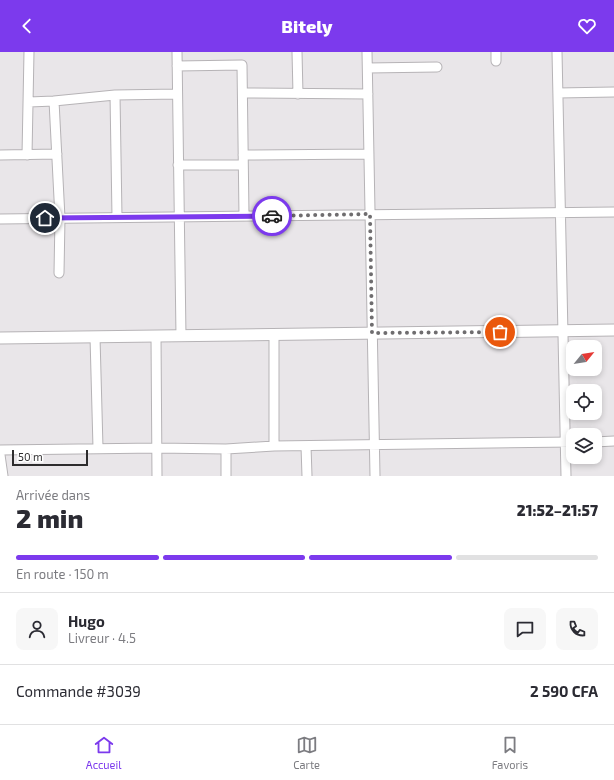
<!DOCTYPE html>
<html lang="fr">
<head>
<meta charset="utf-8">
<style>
  :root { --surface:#fff; --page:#f7f7f7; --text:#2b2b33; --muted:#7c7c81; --line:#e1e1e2; --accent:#7c3aed }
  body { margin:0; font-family:"Exo 2",sans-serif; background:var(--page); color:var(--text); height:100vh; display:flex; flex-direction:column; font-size:15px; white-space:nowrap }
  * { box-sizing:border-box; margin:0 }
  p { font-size:13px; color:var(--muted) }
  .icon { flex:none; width:22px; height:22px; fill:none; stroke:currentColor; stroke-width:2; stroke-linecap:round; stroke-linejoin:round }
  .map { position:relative; height:424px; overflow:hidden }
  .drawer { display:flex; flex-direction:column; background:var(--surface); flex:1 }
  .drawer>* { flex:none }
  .needle { width:26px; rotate:60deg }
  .controls { position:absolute; left:566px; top:288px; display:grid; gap:8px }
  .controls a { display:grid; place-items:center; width:36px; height:36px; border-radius:8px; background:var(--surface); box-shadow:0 2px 6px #0003; font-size:20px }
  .scale { position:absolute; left:12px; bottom:10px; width:76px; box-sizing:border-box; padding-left:4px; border:2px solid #2d2c2d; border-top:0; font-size:11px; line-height:14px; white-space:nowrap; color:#2d2c2d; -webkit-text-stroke:3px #fff; paint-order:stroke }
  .pin { position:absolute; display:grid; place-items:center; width:34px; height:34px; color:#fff; margin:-17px; border:2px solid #fff; border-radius:50%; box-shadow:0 1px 4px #0007 }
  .courier { position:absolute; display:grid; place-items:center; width:40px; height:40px; margin:-20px; border:3px solid #7c3aed; border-radius:50%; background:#fff; color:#222; box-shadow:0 1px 5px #0007 }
  .overview em { font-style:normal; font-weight:800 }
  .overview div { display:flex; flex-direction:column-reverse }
  .overview { display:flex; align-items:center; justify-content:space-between; height:68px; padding:0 16px }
  h1 { font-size:26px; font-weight:800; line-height:30px }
  .bar { display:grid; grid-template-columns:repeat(4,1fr); gap:6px 4px; align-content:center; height:48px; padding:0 16px }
  .bar i { height:5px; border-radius:3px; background:var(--line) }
  .bar .selected { background:var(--accent) }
  .bar p { grid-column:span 4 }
  .line { display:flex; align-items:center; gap:10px; padding:0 16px; border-top:1px solid var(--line) }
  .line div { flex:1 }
  .round { display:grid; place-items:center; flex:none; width:42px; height:42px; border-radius:8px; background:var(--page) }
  header { display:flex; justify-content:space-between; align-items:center; height:52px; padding:0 16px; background:var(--accent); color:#fff; font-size:18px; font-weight:800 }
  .tab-bar { display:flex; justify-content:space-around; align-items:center; height:56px; border-top:1px solid var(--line); background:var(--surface); font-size:11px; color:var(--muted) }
  .tab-bar a { display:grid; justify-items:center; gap:2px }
  .tab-bar .selected { color:var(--accent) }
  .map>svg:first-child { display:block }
</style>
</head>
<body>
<header><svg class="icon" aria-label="back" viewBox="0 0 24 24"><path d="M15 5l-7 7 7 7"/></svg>Bitely<svg class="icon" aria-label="heart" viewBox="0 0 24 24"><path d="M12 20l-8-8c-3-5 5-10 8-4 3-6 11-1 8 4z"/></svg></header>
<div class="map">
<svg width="614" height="424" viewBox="0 0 614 424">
  <rect width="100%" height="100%" fill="#e9e6e9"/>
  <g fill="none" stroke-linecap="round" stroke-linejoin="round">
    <!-- minor casing -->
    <g stroke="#b6b3b6" stroke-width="11">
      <path id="minor" d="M177 0 181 284
        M297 0 298 42
        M367 0 375 424
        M496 0V9
        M557 0 566 424
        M177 14 242 13 244 164
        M368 16 437 15
        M243 41 368 42
        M558 41 614 40
        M115 43 117 165
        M54 49 115 43 177 42
        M29 50 54 49 60 166 59 221
        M0 103 57 102
        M27 103 29 0
        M243 103 369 102
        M178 113H243
        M0 167 614 160
        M274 283V394
        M156 284 157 424
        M95 285 98 396
        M595 390 614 389
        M306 394 307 424
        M0 398 157 396 226 397 274 394 573 390
        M0 403 3 424
        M226 424V397"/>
    </g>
    <!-- tertiary casing -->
    <g stroke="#b6b3b6" stroke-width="13">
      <path id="tertiary" d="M0 286 614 278"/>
    </g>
    <!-- minor -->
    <use href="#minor" stroke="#fff" stroke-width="9"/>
    <!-- tertiary -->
    <use href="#tertiary" stroke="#fff" stroke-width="11"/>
  </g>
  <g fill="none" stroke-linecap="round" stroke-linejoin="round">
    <!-- done -->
    <path stroke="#6f6d6f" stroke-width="4" stroke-dasharray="0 7.2" d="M272 164 370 162 372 281 500 280"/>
    <!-- route -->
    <path stroke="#7c3aed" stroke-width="5" d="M45 166 272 164"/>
  </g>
</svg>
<div class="controls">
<a><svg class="needle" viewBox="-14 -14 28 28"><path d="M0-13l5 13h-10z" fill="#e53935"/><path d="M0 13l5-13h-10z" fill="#7c7c81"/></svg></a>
<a><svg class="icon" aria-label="locate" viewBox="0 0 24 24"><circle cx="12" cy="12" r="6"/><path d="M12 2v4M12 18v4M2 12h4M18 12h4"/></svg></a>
<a><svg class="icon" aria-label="layers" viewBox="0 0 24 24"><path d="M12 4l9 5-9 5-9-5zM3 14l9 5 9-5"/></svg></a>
</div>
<div class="scale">50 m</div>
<div class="pin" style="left:500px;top:280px;background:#ea580c"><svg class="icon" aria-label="bag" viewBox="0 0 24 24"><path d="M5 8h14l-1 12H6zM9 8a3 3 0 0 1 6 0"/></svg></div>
<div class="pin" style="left:45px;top:166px;background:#1f2937"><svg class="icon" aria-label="home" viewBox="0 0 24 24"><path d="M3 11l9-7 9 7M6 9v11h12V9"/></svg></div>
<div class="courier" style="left:272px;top:164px"><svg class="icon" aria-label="car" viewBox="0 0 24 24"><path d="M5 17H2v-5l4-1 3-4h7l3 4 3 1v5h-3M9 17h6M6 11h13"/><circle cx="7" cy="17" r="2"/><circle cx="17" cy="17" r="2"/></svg></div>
</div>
<section class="drawer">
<div class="overview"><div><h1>2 min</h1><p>Arrivée dans</p></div><em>21:52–21:57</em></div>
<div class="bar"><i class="selected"></i><i class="selected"></i><i class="selected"></i><i></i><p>En route · 150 m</p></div>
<div class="line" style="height:72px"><a class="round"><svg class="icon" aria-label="person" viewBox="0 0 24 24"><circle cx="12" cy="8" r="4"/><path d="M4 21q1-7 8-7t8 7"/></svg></a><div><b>Hugo</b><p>Livreur · 4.5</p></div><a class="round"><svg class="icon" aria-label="chat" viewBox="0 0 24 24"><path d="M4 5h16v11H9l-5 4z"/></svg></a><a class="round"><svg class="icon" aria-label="phone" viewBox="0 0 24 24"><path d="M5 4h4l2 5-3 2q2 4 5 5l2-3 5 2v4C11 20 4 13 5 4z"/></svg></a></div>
<div class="line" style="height:52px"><div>Commande #3039</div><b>2 590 CFA</b></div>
</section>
<nav class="tab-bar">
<a class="selected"><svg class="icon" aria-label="home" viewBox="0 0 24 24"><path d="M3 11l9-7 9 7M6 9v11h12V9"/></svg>Accueil</a>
<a><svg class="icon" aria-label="map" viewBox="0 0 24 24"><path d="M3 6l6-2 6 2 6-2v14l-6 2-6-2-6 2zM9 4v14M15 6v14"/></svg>Carte</a>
<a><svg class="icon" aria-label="saved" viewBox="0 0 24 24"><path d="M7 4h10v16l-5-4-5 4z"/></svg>Favoris</a>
</nav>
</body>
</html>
